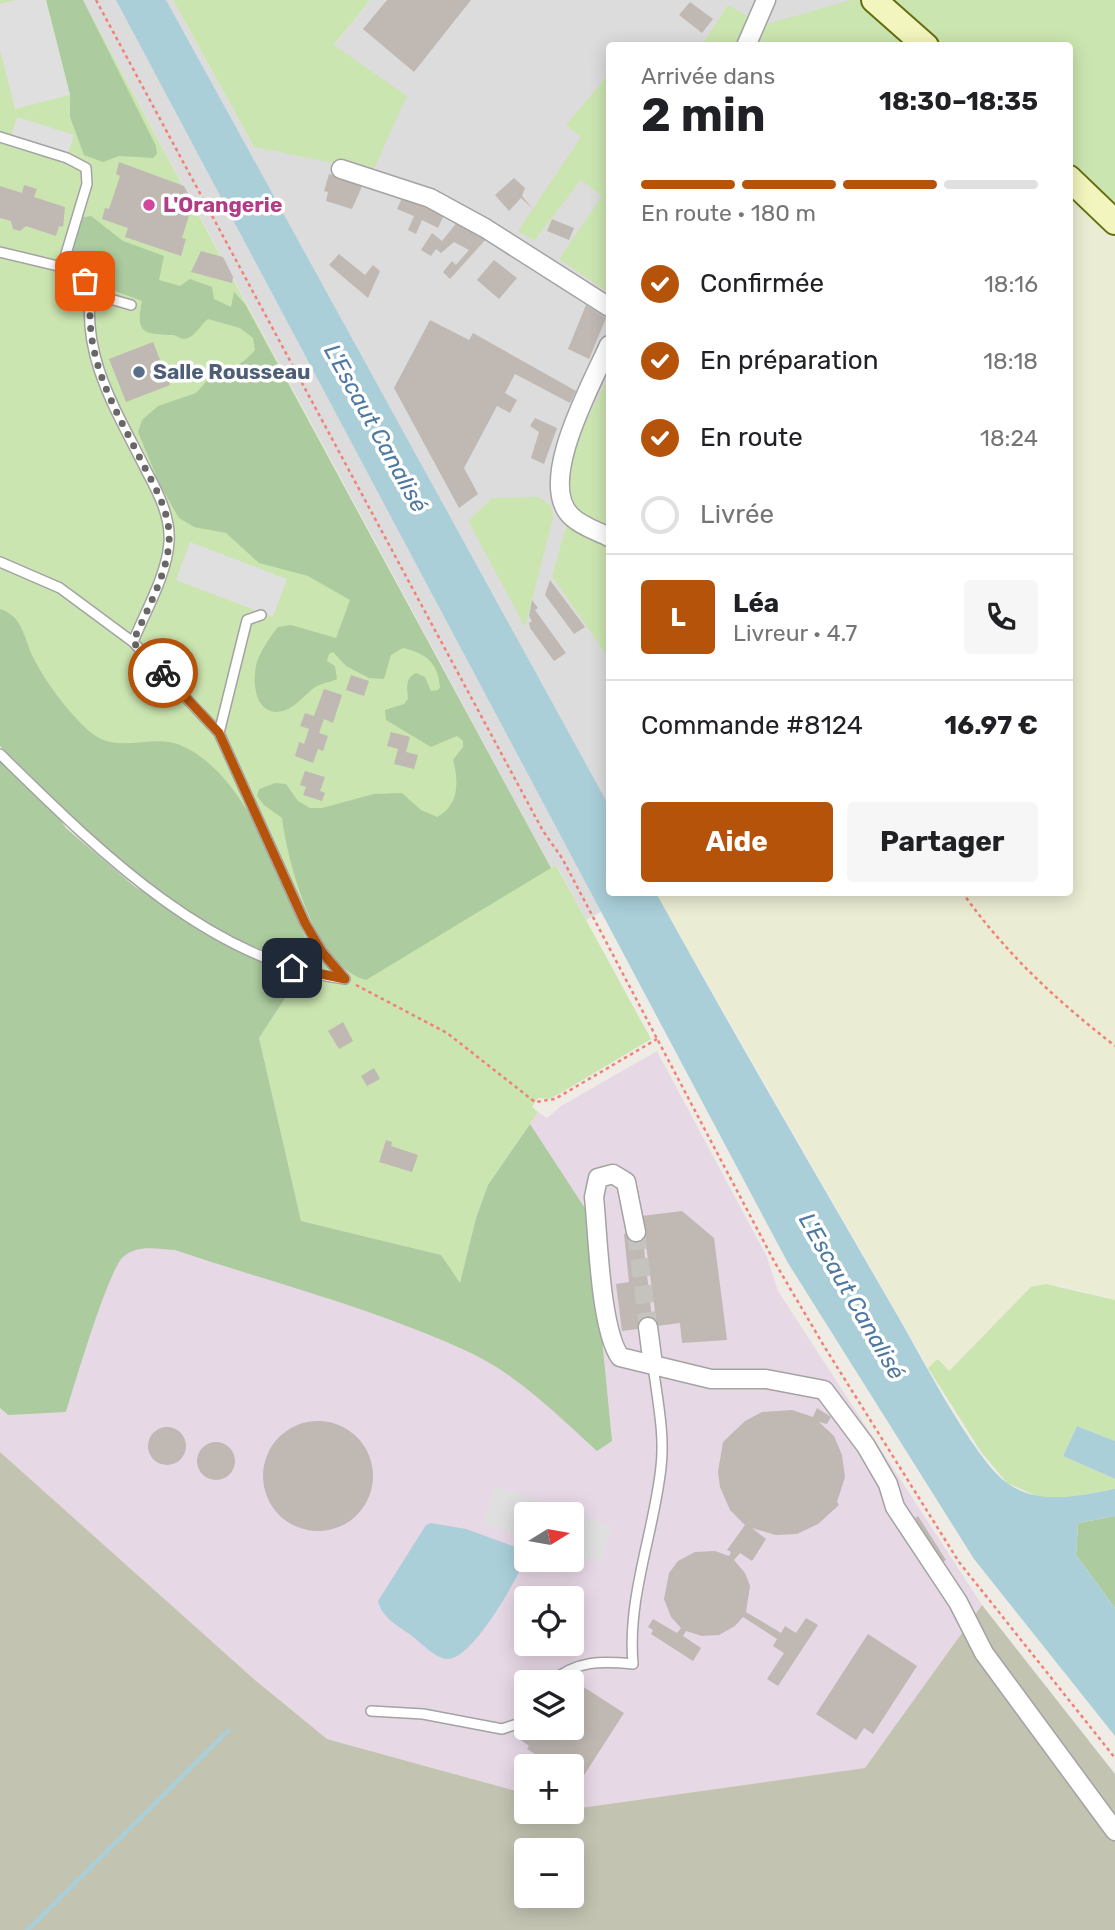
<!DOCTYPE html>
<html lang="fr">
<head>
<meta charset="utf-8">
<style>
  :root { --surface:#fff; --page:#f6f6f6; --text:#202124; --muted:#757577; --line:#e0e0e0; --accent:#b45309 }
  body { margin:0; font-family:Rubik,sans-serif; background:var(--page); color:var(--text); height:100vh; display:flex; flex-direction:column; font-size:26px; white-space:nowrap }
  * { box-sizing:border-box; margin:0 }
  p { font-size:23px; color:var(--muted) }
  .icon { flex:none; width:38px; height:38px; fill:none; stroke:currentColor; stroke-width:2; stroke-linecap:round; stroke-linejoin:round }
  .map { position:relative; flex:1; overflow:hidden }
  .sheet { position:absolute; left:606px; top:42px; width:467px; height:854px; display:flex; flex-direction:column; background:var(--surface); border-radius:7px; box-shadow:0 4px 18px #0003 }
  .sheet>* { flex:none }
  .needle { width:46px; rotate:79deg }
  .tools { position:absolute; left:514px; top:1502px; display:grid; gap:14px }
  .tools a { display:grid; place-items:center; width:70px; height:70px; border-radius:7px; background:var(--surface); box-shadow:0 4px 18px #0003; font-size:35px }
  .pin { position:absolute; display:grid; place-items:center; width:60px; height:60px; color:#fff; margin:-30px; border-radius:14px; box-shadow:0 4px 10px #0006 }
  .courier { position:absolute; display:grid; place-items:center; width:70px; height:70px; margin:-35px; border:5px solid #b45309; border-radius:50%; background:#fff; color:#222; box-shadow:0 2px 9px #0007 }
  .overview em { font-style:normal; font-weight:700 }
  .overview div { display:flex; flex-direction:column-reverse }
  .overview { display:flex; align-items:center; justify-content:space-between; height:119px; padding:0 35px }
  h1 { font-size:46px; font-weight:700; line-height:52px }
  .bar { display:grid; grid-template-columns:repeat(4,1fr); gap:10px 7px; align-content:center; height:84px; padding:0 35px }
  .bar i { height:9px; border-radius:5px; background:var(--line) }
  .bar .active { background:var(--accent) }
  .bar p { grid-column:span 4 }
  .line { display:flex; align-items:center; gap:18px; padding:0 35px; border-top:2px solid var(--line) }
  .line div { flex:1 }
  .round { display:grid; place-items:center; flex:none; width:74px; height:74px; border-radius:7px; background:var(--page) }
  ol { padding:0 35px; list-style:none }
  li { display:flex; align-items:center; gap:21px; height:77px }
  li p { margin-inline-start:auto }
  li .icon { padding:7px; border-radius:50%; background:var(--accent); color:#fff; stroke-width:4 }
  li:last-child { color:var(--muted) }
  li i { width:38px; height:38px; border:4px solid var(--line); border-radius:50% }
  .action { display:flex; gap:14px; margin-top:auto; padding:14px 35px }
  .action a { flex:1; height:80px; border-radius:7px; background:var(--accent); color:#fff; font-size:28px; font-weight:700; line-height:80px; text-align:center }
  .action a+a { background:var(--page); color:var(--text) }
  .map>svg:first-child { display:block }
</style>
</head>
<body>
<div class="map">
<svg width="1115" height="1930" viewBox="0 0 1115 1930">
  <rect width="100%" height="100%" fill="#efece6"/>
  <!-- residential -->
  <path fill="#dddcdc" d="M83 0H173L254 147 370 0H887L941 45 609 46V892L636 893 586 920 557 866 551 868Z"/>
  <!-- industrial -->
  <path fill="#e7d8e5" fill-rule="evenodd" d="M171 911 223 943 299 977 259 1038 441 1255 461 1282 476 1218 488 1185 538 1112 547 1118 561 1106 657 1051 767 1257 778 1291 982 1605 866 1768 580 1808 572 1806V1766H527V1794L327 1739 255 1680 0 1452V1408L7 1415ZM527 1514H572V1559H527ZM527 1598H572V1643H527ZM527 1682H572V1727H527Z"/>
  <!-- construction -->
  <path fill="#c3c3b2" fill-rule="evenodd" d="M0 1452 255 1680 327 1739 527 1794V1811H572V1806L580 1808 865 1768 982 1605 1115 1774V1930H0ZM527 1850H572V1895H527Z"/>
  <!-- farmland -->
  <path fill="#eaecd3" d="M1069 191 1115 238V1300L1064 1286 1031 1287 948 1371 938 1359 928 1367 656 893 1069 892Z"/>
  <!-- grass -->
  <path fill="#cbe5b0" d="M0 0H83L528 828 551 868 556 865 651 1039 559 1094 549 1099 538 1098 532 1107 538 1112 488 1185 476 1218 460 1284 441 1255 301 1221 259 1038 299 977 318 971 234 938 165 895 0 746Z
    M173 0H370L334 45 407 96 373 171 254 147Z
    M851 0H859L913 45 757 46 767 24Z
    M887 0H1115V202L1069 163V46L941 45Z
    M728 5 750 17 737 45 701 46Z
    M609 74V293L559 259 602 196 581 180 534 241 518 231 581 137 566 125Z
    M609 377V659L552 576 573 503 567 471 576 440Z
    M539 497 551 506 553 518 525 627 468 521 492 498Z
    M1046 1284 1115 1300V1441L1077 1426 1063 1456 1115 1479V1489L1060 1499 1039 1497 1007 1483 981 1452 928 1368 938 1359 949 1371 1031 1287Z"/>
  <!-- forest -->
  <path fill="#accb9e" d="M46 0H83L156 146 157 154 153 158 119 156 103 162 84 155 70 117V95Z
    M91 216 123 241 164 256 159 280 180 286 190 279 212 287 214 299 231 307 234 292 245 304 551 868 366 980C316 967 288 865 282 818L264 805 257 796 259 789 275 783 286 784 298 801 310 808H322L374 794 402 793 421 810 437 817C459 806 459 781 453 760L463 747V741L457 736 431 747 386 720 385 710 404 704 408 699C407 688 405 678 416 673L425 677 431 691 438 690 440 687C438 663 426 653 403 648L391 655 384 679 369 678 346 666 333 652 329 654 327 661 335 666 337 679C332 682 327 682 322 684 306 689 297 711 277 712 252 712 252 675 258 659 263 647 270 637 278 627L291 625 336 638 350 600 308 576 259 563 226 533 194 527 179 518 160 485 138 432 142 420 158 406 196 393 213 374C229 373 245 362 255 350L253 338 240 328 208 319C201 324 196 335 188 338 181 341 179 336 173 335 144 334 135 334 142 301L115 291 68 260 81 221 84 217Z
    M0 609C24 616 24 641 34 659 46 683 69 713 89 731 116 756 151 733 180 745 253 775 289 904 319 971 291 960 261 951 235 938 143 893 72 816 0 746Z
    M0 759 49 804 66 828 134 886 223 943 299 977 259 1038 301 1221 441 1255 460 1283 476 1218 488 1185 530 1124 590 1216 612 1441 597 1451C558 1416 519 1376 471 1353 377 1309 273 1283 175 1250 157 1249 137 1244 123 1257 108 1271 74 1386 66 1412L8 1415 0 1408Z
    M1115 1516V1608L1076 1555 1078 1523Z"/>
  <!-- parking -->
  <path fill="#dfdfdf" d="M16 0H46L70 95 15 109 0 50V4Z
    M17 117 74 135 67 158 10 141Z
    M190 542 287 579 273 617 176 580Z
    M495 1486 612 1527 600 1563 572 1553V1514H527V1538L482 1523Z"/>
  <!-- water -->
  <path fill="#aacfd9" d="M116 0H166L609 806V892L656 893C735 1036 818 1178 900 1320 922 1358 975 1460 1007 1483 1040 1507 1080 1495 1115 1489V1516L1078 1523 1076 1555 1115 1608V1736L974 1559 788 1263Z
    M1077 1426 1115 1441V1479L1063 1456Z
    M431 1523 466 1529 521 1549 527 1555C519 1576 472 1661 447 1659 435 1658 421 1643 411 1635 398 1626 382 1618 378 1601L426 1525Z"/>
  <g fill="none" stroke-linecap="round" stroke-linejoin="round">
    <!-- stream -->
    <path stroke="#aacfd9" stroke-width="4.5" d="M28 1930 228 1731"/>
  </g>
  <!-- building -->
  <path fill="#bfb8b3" d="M387 0H471L414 72 363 29Z
    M690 2 713 19 702 33 679 15Z
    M119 162 184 186 193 203 182 238 186 239 181 256 125 237 128 228 102 219 105 208 109 209 120 176 116 174Z
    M329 174 363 184 352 209 326 201 328 192 324 191Z
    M514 178 525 188 522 196 532 208 521 198 509 211 495 195Z
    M24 185 37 189 34 197 65 207 63 227 59 226 56 236 26 226 20 231 13 229 11 221 0 218V186L22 193Z
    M402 198 444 215 438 228 422 220 416 234 408 230 414 216 397 209Z
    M552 219 574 228 569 240 547 231Z
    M458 221 487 238 450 279 443 272 452 261 456 265 469 250 454 242 441 253 436 249 431 256 421 250 432 233 442 241Z
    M201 251 223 257 233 277 232 283 191 272Z
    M339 254 365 275 373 265 380 271 368 298 329 265Z
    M494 260 517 278 499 299 477 280Z
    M586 305 606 318 589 359 568 349Z
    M430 320 469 340 473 333 576 391 570 403 515 374 505 393 517 400 510 413 497 406 464 468 478 494 459 508 394 388Z
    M153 342 170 385 126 402 109 359Z
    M535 418 557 428 544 464 531 458 539 432 530 426Z
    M550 580 585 627 574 634 545 595Z
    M532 600 538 608 535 610 566 653 554 661 530 628 529 623 532 621 529 616Z
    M351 675 369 681 364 696 346 690Z
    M324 689 342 695 333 723 324 719 319 733 328 736 323 751 318 749 313 763 295 756 299 742 304 744 309 729 300 726 305 713 314 716Z
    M391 732 410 737 406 752 418 755 414 769 394 764 398 749 387 746Z
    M305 771 325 777 320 791 325 793 322 801 303 795 306 787 300 785Z
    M343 1022 353 1041 339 1049 328 1031Z
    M374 1068 380 1079 367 1086 361 1076Z
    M386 1140 392 1142 391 1146 418 1155 412 1172 379 1162Z
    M682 1211 714 1238 727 1340 682 1343 680 1323 657 1326 642 1216Z
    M642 1231 653 1327 622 1331 616 1284 629 1282 624 1234Z
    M817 1408 831 1417 827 1424 819 1422 834 1436 842 1455 845 1477 837 1502 839 1505 818 1524 797 1534 776 1535 752 1528 766 1539 752 1561 740 1553 734 1560 745 1573 750 1586 746 1612 781 1633 785 1626 796 1633 806 1618 818 1625 778 1686 767 1679 784 1653 773 1646 777 1639 743 1617 735 1626 719 1635 702 1636 686 1631 683 1636 701 1648 693 1661 651 1634 653 1630 648 1627 653 1619 677 1633 681 1628 671 1617 664 1599 669 1573 678 1561 695 1552 715 1551 729 1556 731 1552 727 1550 745 1525 730 1510 720 1487 718 1472 723 1442 745 1421 762 1412 792 1410 813 1417Z
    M263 1476a55 55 0 1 1 110 0a55 55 0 1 1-110 0Z
    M148 1446a19 19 0 1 1 38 0a19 19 0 1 1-38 0Z
    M197 1461a19 19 0 1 1 38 0a19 19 0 1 1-38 0Z
    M918 1516 946 1560 942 1562 915 1518Z
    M868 1634 917 1666 873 1734 864 1728 856 1740 816 1714Z
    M571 1679 624 1713 579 1783 572 1778V1766H553L527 1749 529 1746 518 1738 525 1727H572Z"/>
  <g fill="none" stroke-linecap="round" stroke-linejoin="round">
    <!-- street-tunnel -->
    <path stroke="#c5c3be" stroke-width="18" stroke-dasharray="18 9" stroke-linecap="butt" d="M636 1232 648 1327"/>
    <!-- lane casing -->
    <g stroke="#a3a3a3" stroke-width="12">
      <path id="lane" d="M0 137 67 158 86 168 87 184 62 267
        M0 252 62 267 100 296 131 305
        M0 562 60 588 133 642C145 612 167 575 169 542 171 518 158 492 147 472 117 411 81 358 91 288
        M133 642 219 733 305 923 322 952 345 979
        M219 733 247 620 261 615
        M0 754C93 845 209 963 345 979
        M551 1682C577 1660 601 1661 633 1664 627 1597 654 1533 661 1467 665 1434 657 1398 653 1365
        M371 1711 423 1714 502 1729 520 1723 527 1712"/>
    </g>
    <!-- street casing -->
    <g stroke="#a3a3a3" stroke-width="21">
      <path id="street" d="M746 46 766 0
        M341 169 430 198 485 228 609 307
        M609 345C593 382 536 482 571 516 581 526 597 531 609 537
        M636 1232 626 1182 613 1174 598 1178 594 1197C598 1235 600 1328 620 1357L711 1379H766L824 1390 866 1446 888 1484 895 1507 958 1602 984 1653 1115 1831
        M648 1327 653 1365"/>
    </g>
    <!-- secondary casing -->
    <g stroke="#656e0e" stroke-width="28">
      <path id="secondary" d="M874 0 926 46
        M1069 178 1115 222"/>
    </g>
    <!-- path -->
    <path stroke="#ef8277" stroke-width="2.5" stroke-dasharray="3.5 3.5" stroke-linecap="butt" d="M96 0 543 831 562 858 774 1261 824 1346 959 1562 1115 1758
      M962 892C1007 955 1055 999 1115 1046
      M356 985 447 1033 535 1102 555 1099 657 1039"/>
    <!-- lane -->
    <use href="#lane" stroke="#fff" stroke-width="9"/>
    <!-- street -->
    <use href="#street" stroke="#fff" stroke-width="18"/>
    <!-- secondary -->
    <use href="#secondary" stroke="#f3f5be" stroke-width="24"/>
  </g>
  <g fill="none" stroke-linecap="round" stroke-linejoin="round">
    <!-- done -->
    <path stroke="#686765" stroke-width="7" stroke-dasharray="0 12.6" d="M85 281 92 288C81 358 117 411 147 472 158 492 171 518 169 542 167 575 146 611 133 642L163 673"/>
    <!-- route -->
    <path stroke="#b45309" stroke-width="9" d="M163 673 219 733 305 923 322 952 345 979 292 968"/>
  </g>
  <!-- markers -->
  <circle fill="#d1479c" stroke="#fff" stroke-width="2.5" cx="149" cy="205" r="7"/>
  <circle fill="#5c6f8a" stroke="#fff" stroke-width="2.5" cx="139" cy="372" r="7"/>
  <g text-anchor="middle" stroke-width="7" stroke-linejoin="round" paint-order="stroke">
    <!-- hotel labels -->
    <g font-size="21" font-weight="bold" fill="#b23c85" stroke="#fff" text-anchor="start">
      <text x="163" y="212">L'Orangerie</text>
    </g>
    <!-- service labels -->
    <g font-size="21" font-weight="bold" fill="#4e5e75" stroke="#fff" text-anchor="start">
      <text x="153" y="379">Salle Rousseau</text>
    </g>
    <!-- water labels -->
    <g font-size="23" font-style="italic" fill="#4f79a0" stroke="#fff">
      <text transform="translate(376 428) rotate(61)" y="8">L'Escaut Canalisé</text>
      <text transform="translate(852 1296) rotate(60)" y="8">L'Escaut Canalisé</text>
    </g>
  </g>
</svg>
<div class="tools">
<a><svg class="needle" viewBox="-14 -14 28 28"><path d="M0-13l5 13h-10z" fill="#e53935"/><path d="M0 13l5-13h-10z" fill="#757577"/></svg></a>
<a><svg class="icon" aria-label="locate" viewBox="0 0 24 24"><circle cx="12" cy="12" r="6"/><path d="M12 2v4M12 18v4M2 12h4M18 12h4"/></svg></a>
<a><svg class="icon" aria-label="layers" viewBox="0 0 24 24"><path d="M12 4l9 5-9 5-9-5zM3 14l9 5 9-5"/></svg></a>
<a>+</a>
<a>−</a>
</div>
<div class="pin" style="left:85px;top:281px;background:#ea580c"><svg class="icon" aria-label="bag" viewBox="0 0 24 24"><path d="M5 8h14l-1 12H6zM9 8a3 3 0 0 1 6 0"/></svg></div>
<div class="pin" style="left:292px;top:968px;background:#1f2937"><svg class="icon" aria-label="home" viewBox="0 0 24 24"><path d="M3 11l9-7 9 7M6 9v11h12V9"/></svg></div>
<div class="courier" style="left:163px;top:673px"><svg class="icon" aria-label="bike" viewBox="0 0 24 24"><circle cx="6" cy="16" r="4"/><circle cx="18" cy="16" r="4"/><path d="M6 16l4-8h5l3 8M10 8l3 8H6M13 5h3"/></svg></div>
<section class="sheet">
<div class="overview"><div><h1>2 min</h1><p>Arrivée dans</p></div><em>18:30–18:35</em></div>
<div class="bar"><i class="active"></i><i class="active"></i><i class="active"></i><i></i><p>En route · 180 m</p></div>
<ol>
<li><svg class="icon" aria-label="check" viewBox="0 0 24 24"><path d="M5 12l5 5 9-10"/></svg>Confirmée<p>18:16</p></li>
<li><svg class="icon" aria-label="check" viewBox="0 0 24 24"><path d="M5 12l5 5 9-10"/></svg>En préparation<p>18:18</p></li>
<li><svg class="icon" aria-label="check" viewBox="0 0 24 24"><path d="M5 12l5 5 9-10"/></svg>En route<p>18:24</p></li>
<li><i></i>Livrée</li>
</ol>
<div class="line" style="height:126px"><b class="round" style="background:var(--accent);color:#fff">L</b><div><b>Léa</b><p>Livreur · 4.7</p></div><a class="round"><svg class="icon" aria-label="phone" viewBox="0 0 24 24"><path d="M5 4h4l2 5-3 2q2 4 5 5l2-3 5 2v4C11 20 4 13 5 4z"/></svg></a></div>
<div class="line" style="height:91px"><div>Commande #8124</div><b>16.97 €</b></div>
<div class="action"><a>Aide</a><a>Partager</a></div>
</section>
</div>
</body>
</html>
